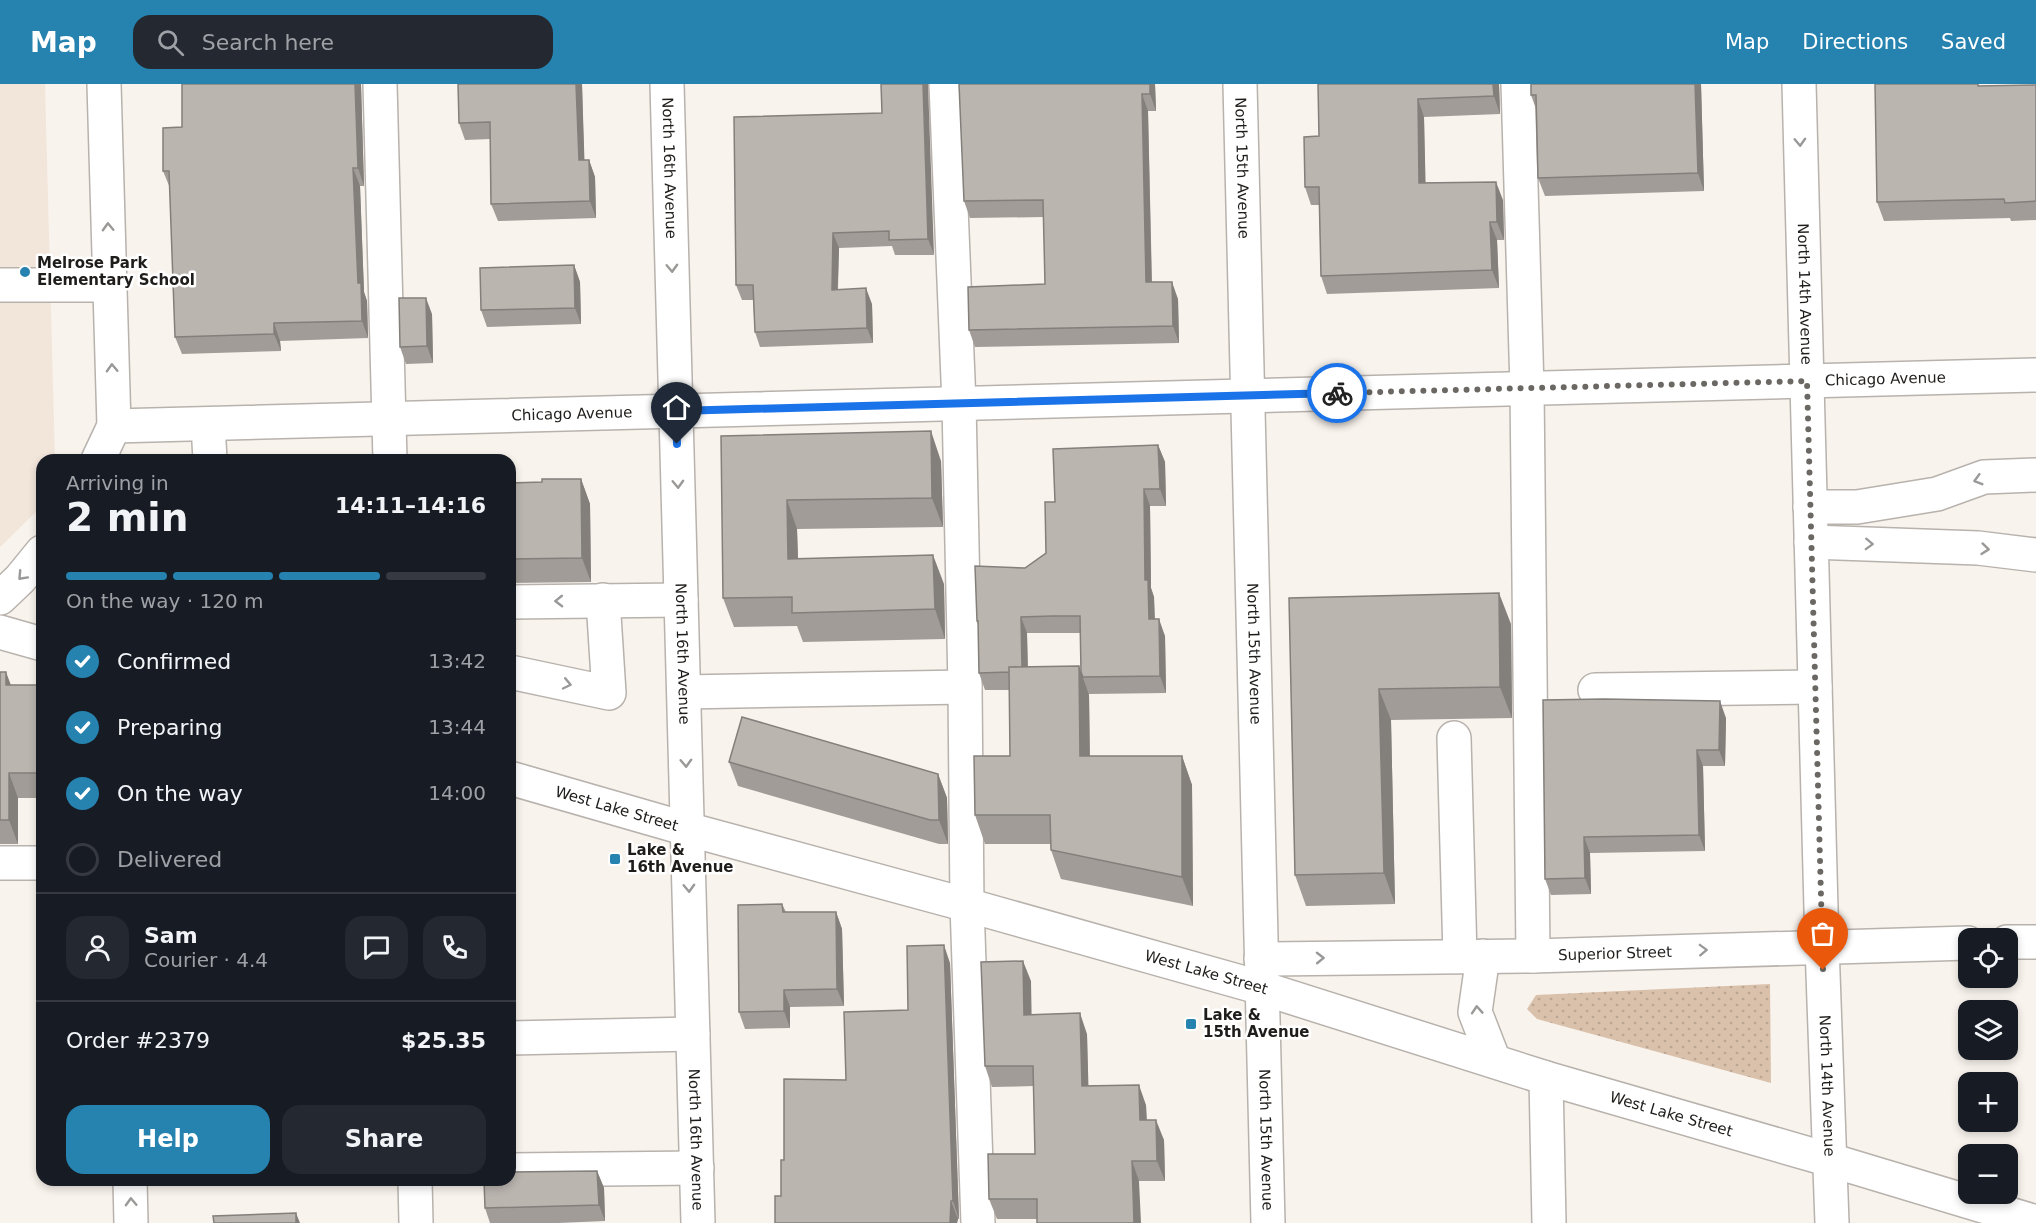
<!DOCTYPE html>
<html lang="en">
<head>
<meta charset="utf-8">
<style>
  :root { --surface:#171b24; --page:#242831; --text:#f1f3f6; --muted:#9ea1a6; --line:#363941; --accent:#2682af }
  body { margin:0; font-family:"DejaVu Sans",sans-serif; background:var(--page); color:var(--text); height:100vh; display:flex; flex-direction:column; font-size:22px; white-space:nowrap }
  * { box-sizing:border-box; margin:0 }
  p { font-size:20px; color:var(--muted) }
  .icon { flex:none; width:33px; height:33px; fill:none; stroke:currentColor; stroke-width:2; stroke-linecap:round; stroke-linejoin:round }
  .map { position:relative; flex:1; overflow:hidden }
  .panel { position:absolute; left:36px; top:370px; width:480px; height:732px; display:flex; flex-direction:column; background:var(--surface); border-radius:18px; box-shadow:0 3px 9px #0003 }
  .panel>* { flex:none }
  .controls { position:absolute; left:1958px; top:844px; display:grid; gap:12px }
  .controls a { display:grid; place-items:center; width:60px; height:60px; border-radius:12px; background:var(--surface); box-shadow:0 3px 9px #0003; font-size:30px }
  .pin { position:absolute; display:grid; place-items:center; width:51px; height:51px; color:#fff; margin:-62px -26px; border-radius:50% 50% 50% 0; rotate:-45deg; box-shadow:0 0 6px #0007 }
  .pin .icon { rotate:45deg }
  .courier { position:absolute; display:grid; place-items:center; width:60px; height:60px; margin:-30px; border:4px solid #1a73e8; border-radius:50%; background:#fff; color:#222; box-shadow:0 2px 8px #0007 }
  .summary em { font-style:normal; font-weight:700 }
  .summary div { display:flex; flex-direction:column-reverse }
  .summary { display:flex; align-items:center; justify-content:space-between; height:102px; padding:0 30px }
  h1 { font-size:39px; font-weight:700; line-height:45px }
  .bar { display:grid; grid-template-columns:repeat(4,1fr); gap:9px 6px; align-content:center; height:72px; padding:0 30px }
  .bar i { height:8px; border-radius:4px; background:var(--line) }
  .bar .current { background:var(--accent) }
  .bar p { grid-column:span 4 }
  .line { display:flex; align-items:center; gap:15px; padding:0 30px; border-top:2px solid var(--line) }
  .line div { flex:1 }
  .round { display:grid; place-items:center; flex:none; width:63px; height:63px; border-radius:18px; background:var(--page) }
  ol { padding:0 30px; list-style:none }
  li { display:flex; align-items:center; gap:18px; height:66px }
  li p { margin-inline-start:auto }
  li .icon { padding:6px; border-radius:50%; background:var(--accent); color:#fff; stroke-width:4 }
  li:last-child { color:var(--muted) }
  li i { width:33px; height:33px; border:3px solid var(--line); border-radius:50% }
  .button { display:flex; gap:12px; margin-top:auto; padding:12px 30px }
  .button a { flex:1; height:69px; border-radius:18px; background:var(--accent); color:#fff; font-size:24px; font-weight:700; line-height:69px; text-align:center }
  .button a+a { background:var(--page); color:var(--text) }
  header { display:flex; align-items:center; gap:36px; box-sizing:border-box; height:84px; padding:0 30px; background:var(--accent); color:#fff }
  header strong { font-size:28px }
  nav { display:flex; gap:33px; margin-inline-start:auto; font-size:21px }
  .search { width:420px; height:54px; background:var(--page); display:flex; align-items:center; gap:15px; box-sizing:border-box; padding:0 21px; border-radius:18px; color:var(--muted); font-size:22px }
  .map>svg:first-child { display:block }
</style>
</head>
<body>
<header>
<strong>Map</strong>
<div class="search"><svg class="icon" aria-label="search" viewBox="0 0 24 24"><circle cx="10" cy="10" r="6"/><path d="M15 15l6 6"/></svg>Search here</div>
<nav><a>Map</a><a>Directions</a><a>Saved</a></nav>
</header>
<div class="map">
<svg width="2036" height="1139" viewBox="0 0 2036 1139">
  <defs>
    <pattern id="park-dots" width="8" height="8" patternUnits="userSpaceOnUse" patternTransform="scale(1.5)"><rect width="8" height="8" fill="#dac1ab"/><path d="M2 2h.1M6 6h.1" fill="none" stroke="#bba593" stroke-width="1.8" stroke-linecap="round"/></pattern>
  </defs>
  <rect width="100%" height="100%" fill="#f9f3ed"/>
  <!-- built -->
  <path fill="#f2e6db" d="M0 0H45L55 376H42V422L0 463Z"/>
  <!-- park -->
  <path fill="url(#park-dots)" d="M1770 900 1771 999 1537 935 1527 925 1536 911Z"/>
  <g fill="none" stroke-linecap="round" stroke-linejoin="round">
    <!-- minor casing -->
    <g stroke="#b8b2ad" stroke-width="36">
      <g id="minor">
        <path d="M104 0 114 342"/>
        <path d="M380 0 390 376"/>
        <path id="s1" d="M667 0 698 1139"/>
        <path d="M946 0 959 320 965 603 967 821 978 1139"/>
        <path id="s2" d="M1240 0 1268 1139"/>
        <path d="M1518 0 1527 304 1533 872"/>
        <path id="s3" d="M1799 0 1822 862 1832 1139"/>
        <path d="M0 201H110"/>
        <path d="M208 340 210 376"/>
        <path d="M1810 423H1857L1937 410 1984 393 2036 391"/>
        <path d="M1811 458 1978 464 2036 471"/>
        <path d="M510 518 681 516"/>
        <path d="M510 588 609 609 603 516"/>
        <path d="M1595 606 1815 603"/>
        <path d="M684 608 965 603"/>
        <path d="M1454 654 1460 872"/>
        <path d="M0 779H42"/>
        <path d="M2007 858H2036"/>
        <path id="s4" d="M1261 875 1533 872 1968 859"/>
        <path d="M510 954 693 950"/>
        <path d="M1546 994 1549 1139"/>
        <path d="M510 1086 697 1084"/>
        <path d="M130 1096 131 1139"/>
        <path d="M415 1096 416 1139"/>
      </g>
    </g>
    <!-- major casing -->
    <g stroke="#b8b2ad" stroke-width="36">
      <g id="major">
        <path id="s5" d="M114 342 2036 291"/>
        <path d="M98 376 114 342"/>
        <path d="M0 514 20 495 42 468"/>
        <path d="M0 548 42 560"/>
        <path id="s6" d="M510 694 687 745 967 821 1262 904 1546 994 1830 1076 2036 1138"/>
        <path d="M1483 872 1475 928 1494 977"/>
      </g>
    </g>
    <!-- minor -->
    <use href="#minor" stroke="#fff" stroke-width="33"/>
    <!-- major -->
    <use href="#major" stroke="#fff" stroke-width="33"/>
  </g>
  <!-- wall -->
  <path fill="#a19c97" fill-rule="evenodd" d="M361 0 364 102H360L364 208 367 217 368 254 280 257 281 267 182 270 175 253 170 104 163 87 182 43Z
    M458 0H582L584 76H589L595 93 596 134 498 137 491 120 490 55 465 56 459 39Z
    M881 0 934 171H895L892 162 839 164 838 206 872 220 873 259 760 263 755 248 753 216H742L736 201 882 29Z
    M959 0H1155L1156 27H1148L1152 198 1178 215 1179 259 975 263 969 246 1045 200 1044 133 970 134 964 117Z
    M1318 0H1499L1500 30 1424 33 1425 99 1503 116 1504 156H1497L1499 204 1327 210 1321 192 1319 121H1311L1305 103 1319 52Z
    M1701 0 1704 107 1545 112 1538 94 1536 25 1531 11Z
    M2036 1V136L2011 137 2010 134 1884 137 1877 118 1984 2Z
    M574 181 580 198 581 240 487 243 481 226Z
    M432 230 433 279 406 280 400 263Z
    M721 352 941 377 943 443 797 445 798 475 944 500 945 555 803 558 797 542 734 543 723 514Z
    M1158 361 1165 378 1166 422H1150L1151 504 1154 513 1155 535 1165 552 1166 609 1089 610 1090 672H1182L1192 701 1193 822 1061 795 1051 766V760H985L975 731 1010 672 1009 606H985L979 589 978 541 977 537 1025 484 1046 469 1055 418ZM1027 549H1080L1081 588 1079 582 1028 583Z
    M581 395 590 420 591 498 510 499V399L542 398Z
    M1289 514 1511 540 1512 634 1391 636 1395 820 1306 822 1295 791Z
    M0 588 11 601H42V714H18V760H0Z
    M1543 616 1726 634 1725 682H1703L1705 767 1590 769 1591 810 1551 811 1545 795Z
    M729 678 938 690 947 714 948 760H939L738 702Z
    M782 820 786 828H836L842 845 844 922 790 923V944L745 945 739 928Z
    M950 879 959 1135H958L957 1139H775L781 1112 784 1076 846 996Z
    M1031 897V931L1087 950 1088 1002 1146 1021 1147 1036 1164 1056 1165 1097H1139L1037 1135H997L989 1115 1035 1070 1034 1002 992 1003 985 982Z
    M597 1087 604 1104 605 1137 558 1139H490L485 1124Z"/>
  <!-- shaded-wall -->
  <path fill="#837f7b" d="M355 0H361L364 102 358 84Z
    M576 0H582L585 93 579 76Z
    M923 0H928L934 171 928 155Z
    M1150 0H1155L1156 27 1150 10Z
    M1493 0H1499L1500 30 1494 12Z
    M1695 0H1701L1704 107 1698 89Z
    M1142 10 1148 27 1152 215 1146 198Z
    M1418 15 1424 33 1426 117 1419 99Z
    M589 76 595 93 596 134 590 117Z
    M353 84 360 102 364 208 367 217 368 254 362 237 358 199Z
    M1496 98 1503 116 1504 156 1497 138Z
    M1490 138 1497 156 1499 204 1492 186Z
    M833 149 839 164 837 221 832 206Z
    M574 181 580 198 581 240 575 224Z
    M1172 198 1178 215 1179 259 1173 242Z
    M866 204 872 220 873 259 867 244Z
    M426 214 432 230 433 279 427 262Z
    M274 239 280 257 281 267 274 250Z
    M931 347 941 377 943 443 932 414Z
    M1158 361 1165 378 1166 422 1160 405Z
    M581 395 590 420 591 498 582 474Z
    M1144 405 1150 422 1151 504 1154 513 1155 552 1149 535 1145 496Z
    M787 416 797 445 799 504 788 475Z
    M933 471 944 500 945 555 935 525Z
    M1499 509 1511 540 1512 634 1500 603Z
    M1021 533 1027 549 1028 605 1022 588Z
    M1159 535 1165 552 1166 609 1160 592Z
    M1079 582 1089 611 1090 701 1080 672Z
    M6 588 15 612 6 601Z
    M1379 605 1391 636 1395 820 1384 789Z
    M1720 617 1726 634 1725 682 1719 666Z
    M1697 666 1703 682 1705 767 1699 751Z
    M1182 672 1192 701 1193 822 1182 793Z
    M9 689 18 714V760L9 736Z
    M938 690 947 714 948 760 939 736Z
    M1584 753 1590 769 1591 810 1585 794Z
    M836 828 842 845 844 922 837 905Z
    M944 861 950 879 959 1135 953 1117Z
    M1023 877 1031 897 1032 951 1024 931Z
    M784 906 790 923V944L784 927Z
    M1080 929 1087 950 1089 1022 1082 1002Z
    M1139 1001 1146 1021 1147 1056 1140 1036Z
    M1156 1036 1164 1056 1165 1097 1157 1077Z
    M1132 1077 1139 1097 1141 1139H1134Z
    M597 1087 604 1104 605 1137 599 1121Z
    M951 1117 958 1135 957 1139H950Z
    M296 1129 300 1139H296Z"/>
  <!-- building -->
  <path fill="#bbb5b0" stroke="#837f7b" stroke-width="1.5" d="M182 0H355L358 84H353L358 199H361L362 237 274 239V250L175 253 169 87H163V44L182 43Z
    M458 0H576L579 76H589L590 117 491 120 490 38 459 39Z
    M881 0H923L928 155 889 156V147L833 149 832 206 866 204 867 244 755 248 753 201H736L734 33 882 29Z
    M959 0H1150V10H1142L1146 198H1172L1173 242 969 246 968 203 1045 200 1043 116 964 117Z
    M1318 0H1493L1494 12 1418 15 1419 99 1496 98 1497 138H1490L1492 186 1321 192 1319 103H1305L1304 53 1319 52Z
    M1531 0H1695L1698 89 1538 94 1536 11H1531Z
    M1875 0H1978V2L2036 1V117L2005 119 2004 115 1877 118Z
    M574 181 575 224 481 226 480 184Z
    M399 214H426L427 262 400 263Z
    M931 347 932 414 787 416 788 475 933 471 935 525 792 529V513L723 514 721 352Z
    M1158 361 1160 405H1144L1145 496H1148L1149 535H1159L1160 592 1083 593 1081 588 1080 532H1052L1021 533 1022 583H1009V588L979 589 978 537H977L975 482 1025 484 1046 469 1045 418H1055L1053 365Z
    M542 395H581L582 474 510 475V399L542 398Z
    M1499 509 1500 603 1379 605 1384 789 1295 791 1289 514Z
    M1079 582 1080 672H1182V793L1051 766 1050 731H975L974 672H1010L1009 583Z
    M0 588H6V601H42V689H9V736H0Z
    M1604 615 1720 617 1719 666H1697L1699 751 1584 753 1585 794 1545 795 1543 616Z
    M742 633 938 690 939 736H930L729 678Z
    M782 820 783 828H836L837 905 784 906V927L739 928 738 821Z
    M944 861 953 1117H951L950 1139H775V1112H781V1076H784V995L846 996 844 928 908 926 907 862Z
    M1023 877 1024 931 1080 929 1082 1002 1139 1001 1140 1036H1156L1157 1077H1132L1134 1139H1037V1115H989L988 1070H1035L1033 982H985L981 878Z
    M597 1087 599 1121 485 1124 484 1096H510V1088Z
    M296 1129V1139H214L213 1132Z"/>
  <!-- one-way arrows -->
  <defs><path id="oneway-chevron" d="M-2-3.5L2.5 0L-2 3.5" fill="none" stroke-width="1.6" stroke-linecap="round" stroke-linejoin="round" transform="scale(1.5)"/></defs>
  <g stroke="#9a9998">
    <use href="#oneway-chevron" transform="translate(1800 58) rotate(88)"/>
    <use href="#oneway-chevron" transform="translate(108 143) rotate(-92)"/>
    <use href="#oneway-chevron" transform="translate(672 184) rotate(88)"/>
    <use href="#oneway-chevron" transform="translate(112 284) rotate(-92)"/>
    <use href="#oneway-chevron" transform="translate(1978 396) rotate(164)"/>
    <use href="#oneway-chevron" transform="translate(678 400) rotate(88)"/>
    <use href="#oneway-chevron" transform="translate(1869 460) rotate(2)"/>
    <use href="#oneway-chevron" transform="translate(1985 465) rotate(6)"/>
    <use href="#oneway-chevron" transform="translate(22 492) rotate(133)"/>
    <use href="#oneway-chevron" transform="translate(559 517) rotate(179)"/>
    <use href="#oneway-chevron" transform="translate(567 600) rotate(12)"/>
    <use href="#oneway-chevron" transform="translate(686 679) rotate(88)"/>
    <use href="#oneway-chevron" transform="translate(689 804) rotate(88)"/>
    <use href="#oneway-chevron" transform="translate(1703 866) rotate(-2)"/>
    <use href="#oneway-chevron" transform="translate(1320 874) rotate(-1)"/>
    <use href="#oneway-chevron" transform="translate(1477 926) rotate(-94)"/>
    <use href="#oneway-chevron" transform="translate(131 1118) rotate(-92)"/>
  </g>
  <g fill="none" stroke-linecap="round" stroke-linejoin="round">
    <!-- done -->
    <path stroke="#6b6864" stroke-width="6" stroke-dasharray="0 10.8" d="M1337 309 1807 297 1823 886"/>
    <!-- route -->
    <path stroke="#1a73e8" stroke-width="8" d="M677 360 676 327 1337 309"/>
  </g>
  <!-- markers -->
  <g fill="#2682af" stroke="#fff" stroke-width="2">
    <circle cx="25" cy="188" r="6"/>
    <rect x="609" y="769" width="12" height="12" rx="3"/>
    <rect x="1185" y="934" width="12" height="12" rx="3"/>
  </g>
  <g text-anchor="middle" stroke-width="5" stroke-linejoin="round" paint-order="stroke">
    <!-- street labels -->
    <g font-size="15" fill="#1f1d1b" stroke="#fff">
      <text dy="5" stroke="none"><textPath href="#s1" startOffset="84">North 16th Avenue</textPath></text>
      <text dy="5" stroke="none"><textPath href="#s2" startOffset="84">North 15th Avenue</textPath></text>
      <text dy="5" stroke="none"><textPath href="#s3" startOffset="210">North 14th Avenue</textPath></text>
      <text dy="5" stroke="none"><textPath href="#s5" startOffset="1772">Chicago Avenue</textPath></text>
      <text dy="5" stroke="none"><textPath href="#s5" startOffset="458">Chicago Avenue</textPath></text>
      <text dy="5" stroke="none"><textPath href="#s2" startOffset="570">North 15th Avenue</textPath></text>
      <text dy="5" stroke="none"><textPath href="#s1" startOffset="570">North 16th Avenue</textPath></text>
      <text dy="5" stroke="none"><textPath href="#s6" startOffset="111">West Lake Street</textPath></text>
      <text dy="5" stroke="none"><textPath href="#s4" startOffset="354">Superior Street</textPath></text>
      <text dy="5" stroke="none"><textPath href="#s6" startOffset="723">West Lake Street</textPath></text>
      <text dy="5" stroke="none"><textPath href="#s3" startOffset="1002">North 14th Avenue</textPath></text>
      <text dy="5" stroke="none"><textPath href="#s6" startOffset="1209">West Lake Street</textPath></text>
      <text dy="5" stroke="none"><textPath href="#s1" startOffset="1056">North 16th Avenue</textPath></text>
      <text dy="5" stroke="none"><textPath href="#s2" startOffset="1056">North 15th Avenue</textPath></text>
    </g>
    <!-- poi labels -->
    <g font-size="15" font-weight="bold" fill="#1f1d1b" stroke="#fff" text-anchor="start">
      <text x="37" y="184">Melrose Park<tspan x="37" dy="17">Elementary School</tspan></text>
      <text x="627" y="771">Lake &amp;<tspan x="627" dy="17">16th Avenue</tspan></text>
      <text x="1203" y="936">Lake &amp;<tspan x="1203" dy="17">15th Avenue</tspan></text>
    </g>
  </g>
</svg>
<div class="controls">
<a><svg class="icon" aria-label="locate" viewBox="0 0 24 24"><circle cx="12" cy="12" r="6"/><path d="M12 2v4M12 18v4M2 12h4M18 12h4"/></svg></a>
<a><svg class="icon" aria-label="layers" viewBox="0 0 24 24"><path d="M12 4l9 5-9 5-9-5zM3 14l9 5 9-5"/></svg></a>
<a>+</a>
<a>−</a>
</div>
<div class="pin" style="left:1823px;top:886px;background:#ea580c"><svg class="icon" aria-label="bag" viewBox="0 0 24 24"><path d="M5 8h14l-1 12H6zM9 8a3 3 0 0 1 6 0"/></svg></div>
<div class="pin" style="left:677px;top:360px;background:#1f2937"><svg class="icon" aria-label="home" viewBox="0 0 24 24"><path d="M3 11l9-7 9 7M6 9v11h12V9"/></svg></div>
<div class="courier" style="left:1337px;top:309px"><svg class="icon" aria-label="bike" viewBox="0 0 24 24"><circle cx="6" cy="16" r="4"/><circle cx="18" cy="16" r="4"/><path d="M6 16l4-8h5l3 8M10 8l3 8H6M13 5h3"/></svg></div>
<section class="panel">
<div class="summary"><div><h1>2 min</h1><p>Arriving in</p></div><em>14:11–14:16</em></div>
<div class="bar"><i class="current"></i><i class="current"></i><i class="current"></i><i></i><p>On the way · 120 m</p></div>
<ol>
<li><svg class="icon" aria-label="check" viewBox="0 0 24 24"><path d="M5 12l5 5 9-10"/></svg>Confirmed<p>13:42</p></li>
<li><svg class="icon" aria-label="check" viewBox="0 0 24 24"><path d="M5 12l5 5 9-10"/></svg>Preparing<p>13:44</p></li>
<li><svg class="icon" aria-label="check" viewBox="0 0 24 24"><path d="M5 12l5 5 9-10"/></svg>On the way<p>14:00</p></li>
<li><i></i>Delivered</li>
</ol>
<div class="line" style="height:108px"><a class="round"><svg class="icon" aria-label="person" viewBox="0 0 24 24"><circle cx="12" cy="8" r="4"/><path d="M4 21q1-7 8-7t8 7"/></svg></a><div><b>Sam</b><p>Courier · 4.4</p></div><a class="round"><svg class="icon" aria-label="chat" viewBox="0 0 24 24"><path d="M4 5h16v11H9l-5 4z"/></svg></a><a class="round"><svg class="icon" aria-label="phone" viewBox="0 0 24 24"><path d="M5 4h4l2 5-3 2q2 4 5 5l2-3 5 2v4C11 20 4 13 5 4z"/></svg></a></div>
<div class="line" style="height:78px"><div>Order #2379</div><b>$25.35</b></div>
<div class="button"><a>Help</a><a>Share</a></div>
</section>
</div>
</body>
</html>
